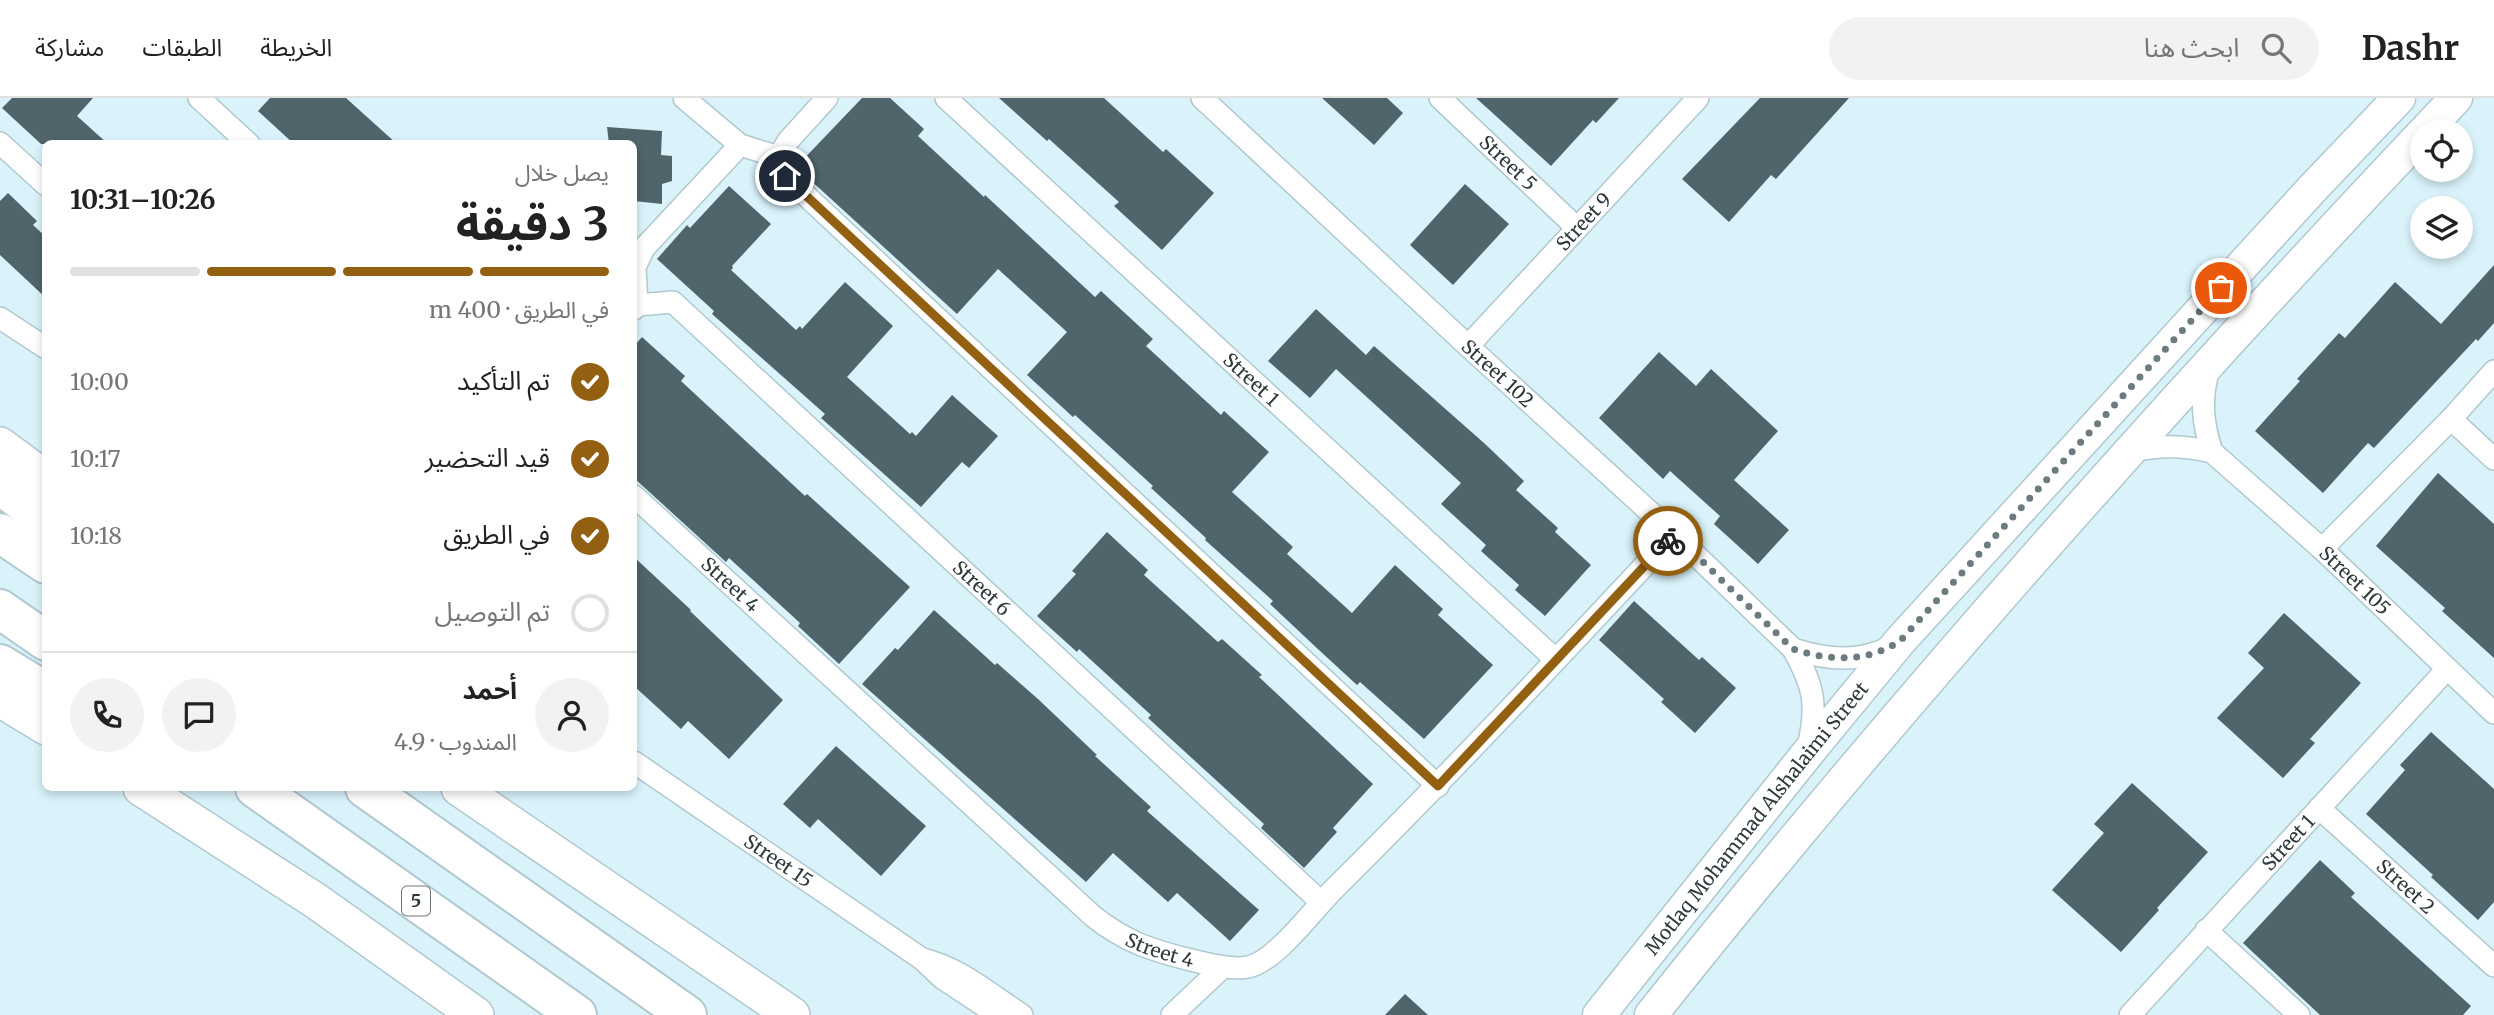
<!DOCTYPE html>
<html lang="ar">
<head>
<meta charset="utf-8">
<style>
  :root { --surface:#fff; --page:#f2f2f2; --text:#222; --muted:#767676; --line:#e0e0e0; --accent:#936012 }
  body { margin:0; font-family:Merriweather,"Noto Sans Arabic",serif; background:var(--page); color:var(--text); direction:rtl; height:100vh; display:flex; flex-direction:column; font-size:26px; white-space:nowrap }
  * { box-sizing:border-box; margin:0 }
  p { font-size:23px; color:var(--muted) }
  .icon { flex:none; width:38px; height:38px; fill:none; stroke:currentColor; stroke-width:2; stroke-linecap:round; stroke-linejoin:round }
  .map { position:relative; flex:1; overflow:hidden; direction:ltr }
  .details { position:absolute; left:42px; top:42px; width:595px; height:651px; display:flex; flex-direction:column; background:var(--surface); border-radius:10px; box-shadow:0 4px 10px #0003; direction:rtl }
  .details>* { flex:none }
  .tools { position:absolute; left:2410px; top:21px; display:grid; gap:14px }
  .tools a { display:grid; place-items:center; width:63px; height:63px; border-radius:50%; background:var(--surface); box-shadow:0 4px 10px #0003; font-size:35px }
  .pin { position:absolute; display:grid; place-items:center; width:60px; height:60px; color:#fff; margin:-30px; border:4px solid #fff; border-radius:50%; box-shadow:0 2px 7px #0007 }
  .courier { position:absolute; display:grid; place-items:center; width:70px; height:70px; margin:-35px; border:5px solid #936012; border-radius:50%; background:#fff; color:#222; box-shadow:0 2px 9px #0007 }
  .overview em { font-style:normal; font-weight:700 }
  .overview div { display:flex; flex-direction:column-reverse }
  .overview { display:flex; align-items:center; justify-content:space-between; height:119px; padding:0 28px }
  h1 { font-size:46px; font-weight:700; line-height:52px }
  .bar { display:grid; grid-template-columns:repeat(4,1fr); gap:10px 7px; align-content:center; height:84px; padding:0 28px }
  .bar i { height:9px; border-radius:5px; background:var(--line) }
  .bar .selected { background:var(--accent) }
  .bar p { grid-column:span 4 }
  .line { display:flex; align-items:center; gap:18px; padding:0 28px; border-top:2px solid var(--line) }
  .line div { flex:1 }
  .round { display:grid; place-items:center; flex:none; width:74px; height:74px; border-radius:37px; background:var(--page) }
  ol { padding:0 28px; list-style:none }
  li { display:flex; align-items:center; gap:21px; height:77px }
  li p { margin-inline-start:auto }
  li .icon { padding:7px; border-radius:50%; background:var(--accent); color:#fff; stroke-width:4 }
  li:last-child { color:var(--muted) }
  li i { width:38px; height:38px; border:4px solid var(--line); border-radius:50% }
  header { display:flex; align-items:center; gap:42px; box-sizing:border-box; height:98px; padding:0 35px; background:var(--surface); border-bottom:2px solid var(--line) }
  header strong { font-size:33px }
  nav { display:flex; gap:38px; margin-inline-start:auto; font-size:24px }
  .search { width:490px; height:63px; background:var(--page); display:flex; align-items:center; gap:18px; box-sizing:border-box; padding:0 24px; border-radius:38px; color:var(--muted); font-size:26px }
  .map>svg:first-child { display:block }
</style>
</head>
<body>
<header>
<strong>Dashr</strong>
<div class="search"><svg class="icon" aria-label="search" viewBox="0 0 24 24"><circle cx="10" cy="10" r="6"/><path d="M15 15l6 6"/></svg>ابحث هنا</div>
<nav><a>الخريطة</a><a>الطبقات</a><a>مشاركة</a></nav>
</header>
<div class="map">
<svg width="2494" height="917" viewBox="0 0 2494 917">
  <rect width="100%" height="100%" fill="#daf3fb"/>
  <!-- building -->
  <path fill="#4f646b" d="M12 0H93L77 18 108 46H41L2 10Z
    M270 0H346L397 46H294L258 13Z
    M862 0H890L924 31 918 38 984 99 985 97 1095 199 1101 193 1153 241 1146 248 1221 317 1224 313 1269 354 1232 394 1293 449 1287 456 1352 515 1395 467 1443 511 1438 517 1493 567 1424 641 1360 584 1357 587 1320 553 1270 506 1273 503 1205 442 1206 440 1151 390 1153 388 1075 317 1073 319 1027 277 1067 234 998 171 957 216 796 69Z
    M999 0H1104L1163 54 1166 51 1214 95 1162 152 1114 108 1119 104 1049 41 1047 43Z
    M1322 0H1387L1403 15 1374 47Z
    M1476 0H1619L1596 25 1593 22 1551 68Z
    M1760 0H1849L1776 81 1771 77 1729 124 1682 81Z
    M607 29 662 33 661 57 672 58V83L662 86V106L634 103V46H609Z
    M1465 86 1509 126 1453 187 1410 147Z
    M729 88 771 126 732 168 733 170 731 172 796 232 800 228 802 231 845 184 893 228 847 279 910 336 912 334 916 338 952 297 998 338 969 370 962 364 921 409 821 320 825 316 712 216 714 213 657 161 687 127 690 130Z
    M8 95 37 123 33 127 46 139V200L0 157V103Z
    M2494 167V225L2478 243 2476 241 2374 350 2368 345 2323 395 2255 333 2300 283 2297 281 2339 235 2345 240 2395 184 2441 226Z
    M1316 211 1366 257 1374 248 1484 345 1524 383 1516 392 1558 430 1555 434 1591 467 1545 518 1515 492 1519 487 1481 453 1486 447 1441 406 1461 385 1336 271 1310 300 1268 263Z
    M642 239 685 278 681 283 805 398 807 396 910 489 839 566 798 528 800 525 729 460 726 464 634 380V248Z
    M1659 254 1696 288 1711 271 1778 333 1734 382 1789 432 1758 466 1714 426 1720 418 1670 373 1663 381 1599 320Z
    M2438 375 2494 426V560L2442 513 2445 510 2376 448Z
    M1107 434 1148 472 1144 477 1218 544 1222 541 1262 577 1259 579 1373 686 1333 730 1337 734 1304 770 1261 730 1264 726 1148 620 1151 617 1079 551 1077 554 1037 518 1076 476 1072 473Z
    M634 459 691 512 690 513 783 602 729 661 688 623 681 631 634 588Z
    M1634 503 1699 562 1702 559 1736 590 1695 635 1661 604 1664 601 1599 542Z
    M934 512 995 567 997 565 1038 601 1097 657 1095 658 1151 709 1147 713 1259 812 1230 843 1177 795 1168 804 1113 755 1086 784 862 586 895 550 898 552Z
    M2284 515 2361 585 2310 641 2315 645 2283 680 2217 620 2264 570 2248 555Z
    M2431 634 2494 691V804L2478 822 2431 779 2433 777 2366 716 2405 672 2400 667Z
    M836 648 926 728 881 778 818 721 810 730 783 706Z
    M2132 685 2208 754 2157 810 2159 812 2121 854 2052 792 2104 735 2094 726Z
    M2320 762 2355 795 2351 799 2471 908 2463 917H2320L2243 845Z
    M1405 896 1428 917H1385Z"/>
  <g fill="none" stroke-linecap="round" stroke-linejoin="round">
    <!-- street casing -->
    <g stroke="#b0c8cf" stroke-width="24">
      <g id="street">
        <path d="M199 0 249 46"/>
        <path d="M684 0 740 47 779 59"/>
        <path d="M827 0 788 43 779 59 785 78 1438 688"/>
        <path id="s1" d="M946 0 1556 562"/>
        <path id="s2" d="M1202 0 1468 248 1674 436 1793 551C1814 588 1818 607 1808 649"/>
        <path id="s3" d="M1440 0 1577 130"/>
        <path d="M0 45 46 87"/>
        <path d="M637 207 635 169 644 150 740 47"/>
        <path id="s4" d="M634 211 637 207 673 204 1321 804"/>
        <path d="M0 220 46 250"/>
        <path id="s5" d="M1468 248 1698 0"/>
        <path d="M2210 268C2200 298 2202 324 2212 354"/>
        <path d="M2451 321 2494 361"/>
        <path id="s6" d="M2129 354C2158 347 2182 347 2212 354L2322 451 2494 615"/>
        <path id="s7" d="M634 398 1094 819C1108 830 1123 839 1139 846 1161 855 1227 874 1248 869 1276 863 1312 813 1333 792 1450 676 1562 556 1674 436"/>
        <path d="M2322 451 2451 321 2494 273"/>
        <path d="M1793 551C1827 562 1860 565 1892 548"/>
        <path id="s8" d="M634 664 922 861"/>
        <path id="s9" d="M2319 710 2494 868"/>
        <path d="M2206 832 2299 917"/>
        <path d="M998 917 942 880 922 861C959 869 991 897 1022 917"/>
        <path d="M1172 917 1223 869"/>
        <path id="s10" d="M2130 917 2447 571"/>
      </g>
    </g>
    <!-- secondary casing -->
    <g stroke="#b0c8cf" stroke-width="35">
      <g id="secondary">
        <path d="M2425 33 2456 0"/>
        <path id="s11" d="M1599 917 1807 656 1900 543 2313 90 2399 0"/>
        <path d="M1651 917C1894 612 2154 320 2422 36"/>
      </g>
    </g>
    <!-- primary casing -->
    <g stroke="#b0c8cf" stroke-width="38">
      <path id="primary" d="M0 347 46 381
        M0 601 46 629
        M141 690 316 803 476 917
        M459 690 792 917"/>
    </g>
    <!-- highway casing -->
    <g stroke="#b0c8cf" stroke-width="42">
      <path id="highway" d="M0 387 46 422
        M0 435 46 466
        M0 511 46 543
        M0 566 46 594
        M255 690 577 917
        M365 690 687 917"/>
    </g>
    <!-- street -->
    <use href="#street" stroke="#fff" stroke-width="21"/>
    <!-- secondary -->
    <use href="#secondary" stroke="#fff" stroke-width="32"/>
    <!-- primary -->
    <use href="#primary" stroke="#fff" stroke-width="35"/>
    <!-- highway -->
    <use href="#highway" stroke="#fff" stroke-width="38"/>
  </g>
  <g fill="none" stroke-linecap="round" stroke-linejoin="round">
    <!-- done -->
    <path stroke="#6c7b80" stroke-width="7" stroke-dasharray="0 12.6" d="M1668 443 1674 436 1793 551C1830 563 1866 565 1900 543L2221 190"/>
    <!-- route -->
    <path stroke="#936012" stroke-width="9" d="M785 78 1438 688 1668 443"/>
  </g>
  <g text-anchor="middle" stroke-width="7" stroke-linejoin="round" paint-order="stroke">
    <!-- shield labels -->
    <rect fill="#fff" stroke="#6e7577" stroke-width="2" x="402" y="788.5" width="28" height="29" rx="5"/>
    <g font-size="18" font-weight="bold" fill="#303a3d">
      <text x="416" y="809">5</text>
    </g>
    <!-- street labels -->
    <g font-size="19" fill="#303a3d" stroke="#fff">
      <text dy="7" stroke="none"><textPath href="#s3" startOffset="94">Street 5</textPath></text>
      <text dy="7" stroke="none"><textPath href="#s5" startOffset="170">Street 9</textPath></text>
      <text dy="7" stroke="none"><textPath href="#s2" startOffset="404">Street 102</textPath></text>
      <text dy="7" stroke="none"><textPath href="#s1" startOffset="415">Street 1</textPath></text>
      <text dy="7" stroke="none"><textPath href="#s6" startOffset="276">Street 105</textPath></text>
      <text dy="7" stroke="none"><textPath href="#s7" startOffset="131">Street 4</textPath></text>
      <text dy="7" stroke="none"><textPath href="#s4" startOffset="462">Street 6</textPath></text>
      <text dy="7" stroke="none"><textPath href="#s11" startOffset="252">Motlaq Mohammad Alshalaimi Street</textPath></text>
      <text dy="7" stroke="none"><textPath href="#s10" startOffset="234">Street 1</textPath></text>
      <text dy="7" stroke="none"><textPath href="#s8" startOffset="175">Street 15</textPath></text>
      <text dy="7" stroke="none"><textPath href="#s9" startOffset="117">Street 2</textPath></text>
      <text dy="7" stroke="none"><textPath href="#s7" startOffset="698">Street 4</textPath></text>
    </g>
  </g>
</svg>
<div class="tools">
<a><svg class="icon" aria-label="locate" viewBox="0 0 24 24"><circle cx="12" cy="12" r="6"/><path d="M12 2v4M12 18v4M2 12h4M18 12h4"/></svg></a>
<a><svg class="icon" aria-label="layers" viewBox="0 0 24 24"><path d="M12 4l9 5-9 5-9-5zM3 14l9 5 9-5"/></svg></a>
</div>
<div class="pin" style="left:2221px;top:190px;background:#ea580c"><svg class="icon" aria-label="bag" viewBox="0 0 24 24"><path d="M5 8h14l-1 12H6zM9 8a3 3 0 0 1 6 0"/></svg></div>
<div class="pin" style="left:785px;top:78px;background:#1f2937"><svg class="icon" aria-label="home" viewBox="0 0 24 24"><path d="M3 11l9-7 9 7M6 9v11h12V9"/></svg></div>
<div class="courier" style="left:1668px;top:443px"><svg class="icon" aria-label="bike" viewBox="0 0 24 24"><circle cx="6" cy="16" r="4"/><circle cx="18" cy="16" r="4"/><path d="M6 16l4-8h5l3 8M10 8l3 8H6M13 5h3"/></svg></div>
<section class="details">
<div class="overview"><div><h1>3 دقيقة</h1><p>يصل خلال</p></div><em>10:26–10:31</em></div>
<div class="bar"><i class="selected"></i><i class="selected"></i><i class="selected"></i><i></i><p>في الطريق · 400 m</p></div>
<ol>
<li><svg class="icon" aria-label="check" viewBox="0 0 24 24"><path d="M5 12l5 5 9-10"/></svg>تم التأكيد<p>10:00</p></li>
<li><svg class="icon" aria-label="check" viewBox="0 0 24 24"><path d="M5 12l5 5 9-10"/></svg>قيد التحضير<p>10:17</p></li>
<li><svg class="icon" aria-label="check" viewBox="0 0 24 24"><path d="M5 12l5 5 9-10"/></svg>في الطريق<p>10:18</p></li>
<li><i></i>تم التوصيل</li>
</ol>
<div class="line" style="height:126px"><a class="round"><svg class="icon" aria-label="person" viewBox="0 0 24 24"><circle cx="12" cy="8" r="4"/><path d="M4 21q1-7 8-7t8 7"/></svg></a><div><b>أحمد</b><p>المندوب · 4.9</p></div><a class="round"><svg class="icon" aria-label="chat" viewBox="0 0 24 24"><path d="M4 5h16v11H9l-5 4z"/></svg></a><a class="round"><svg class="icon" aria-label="phone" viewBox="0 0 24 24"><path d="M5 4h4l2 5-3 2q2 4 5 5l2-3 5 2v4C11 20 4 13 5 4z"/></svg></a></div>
</section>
</div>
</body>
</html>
